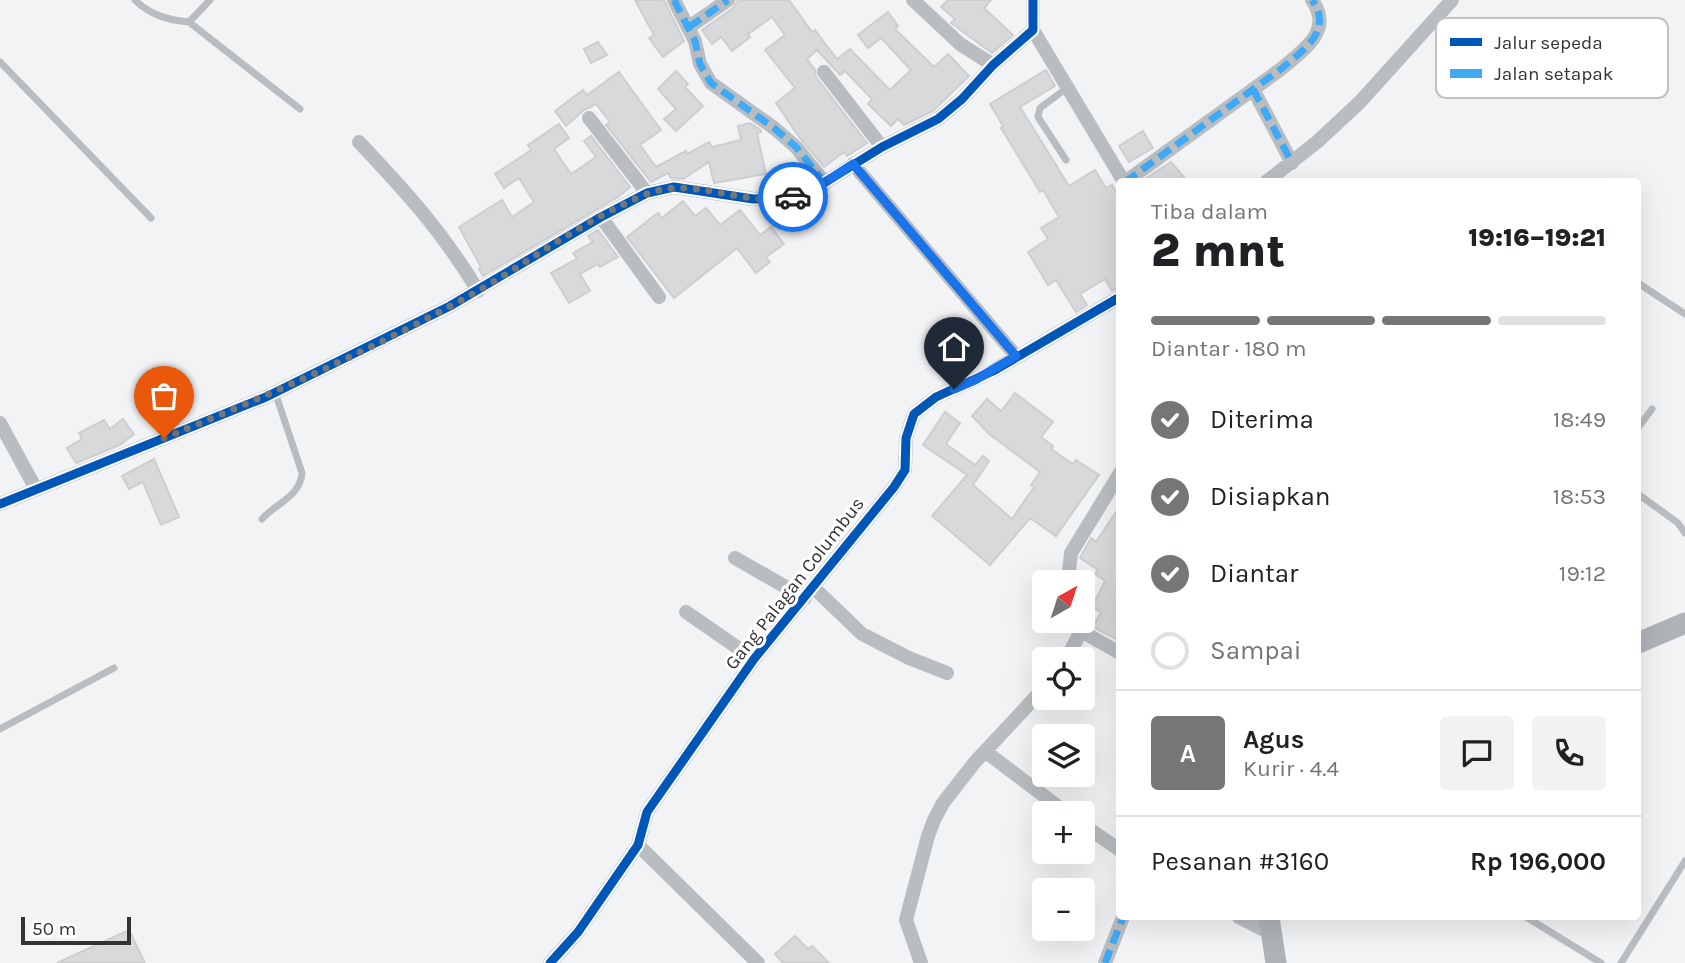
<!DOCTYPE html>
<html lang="id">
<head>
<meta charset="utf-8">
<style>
  :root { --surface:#fff; --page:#f2f2f2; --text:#202124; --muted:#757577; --line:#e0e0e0; --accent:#757678 }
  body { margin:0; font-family:Karla,sans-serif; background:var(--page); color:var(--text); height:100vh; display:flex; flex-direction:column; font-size:26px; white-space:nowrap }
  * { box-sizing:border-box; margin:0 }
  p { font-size:23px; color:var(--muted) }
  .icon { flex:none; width:38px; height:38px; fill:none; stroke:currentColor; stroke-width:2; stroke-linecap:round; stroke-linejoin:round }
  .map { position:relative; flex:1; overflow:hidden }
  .side { position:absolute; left:1116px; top:178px; width:525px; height:742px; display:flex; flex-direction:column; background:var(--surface); border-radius:7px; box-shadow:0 7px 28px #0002 }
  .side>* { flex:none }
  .needle { width:46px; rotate:39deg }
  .controls { position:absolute; left:1032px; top:570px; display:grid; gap:14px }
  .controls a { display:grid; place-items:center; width:63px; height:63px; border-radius:7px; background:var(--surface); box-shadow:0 7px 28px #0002; font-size:35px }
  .scale { position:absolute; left:21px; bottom:18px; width:110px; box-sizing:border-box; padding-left:7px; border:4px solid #323334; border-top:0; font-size:19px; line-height:24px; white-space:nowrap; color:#323334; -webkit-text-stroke:5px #fff; paint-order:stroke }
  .pin { position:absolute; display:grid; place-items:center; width:60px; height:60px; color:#fff; margin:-72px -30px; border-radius:50% 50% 50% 0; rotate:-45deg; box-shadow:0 0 7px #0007 }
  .pin .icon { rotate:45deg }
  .courier { position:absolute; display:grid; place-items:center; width:70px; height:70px; margin:-35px; border:5px solid #1a73e8; border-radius:50%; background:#fff; color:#222; box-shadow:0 2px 9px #0007 }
  .head em { font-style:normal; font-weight:800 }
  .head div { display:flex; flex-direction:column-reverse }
  .head { display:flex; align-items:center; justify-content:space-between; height:119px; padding:0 35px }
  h1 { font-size:46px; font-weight:800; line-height:52px }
  .bar { display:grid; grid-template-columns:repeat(4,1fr); gap:10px 7px; align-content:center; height:84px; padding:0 35px }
  .bar i { height:9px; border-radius:5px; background:var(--line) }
  .bar .selected { background:var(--accent) }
  .bar p { grid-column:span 4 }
  .line { display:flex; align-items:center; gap:18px; padding:0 35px; border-top:2px solid var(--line) }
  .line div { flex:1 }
  .round { display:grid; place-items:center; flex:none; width:74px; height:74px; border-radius:7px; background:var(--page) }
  ol { padding:0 35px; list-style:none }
  li { display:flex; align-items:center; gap:21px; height:77px }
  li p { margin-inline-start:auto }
  li .icon { padding:7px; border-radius:50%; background:var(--accent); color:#fff; stroke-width:4 }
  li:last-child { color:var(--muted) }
  li i { width:38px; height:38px; border:4px solid var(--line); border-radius:50% }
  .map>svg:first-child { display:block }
</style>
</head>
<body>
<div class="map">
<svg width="1685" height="963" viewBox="0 0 1685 963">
  <rect width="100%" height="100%" fill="#f2f3f5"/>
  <!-- building -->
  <path fill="#d8d9da" stroke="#ceced0" stroke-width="2" d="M635 0H664L684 41 663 57 649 38 654 35Z
    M738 0H789L812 32 815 30 837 59 850 49 890 90 911 70 881 38 868 48 858 35 888 12 898 26 895 29 934 67 948 54 969 76 933 111 904 125 898 119 891 126 868 104 872 99 845 71 840 75 817 50 807 59 815 70 816 77 867 143 847 156 844 152 824 167 799 137 776 103 795 88 765 50 785 35 772 17 748 34 750 37 732 51 721 37 712 44 702 30 733 8Z
    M948 0H991L984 8 1013 35 992 53 951 23 955 19 941 7Z
    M598 42 607 55 591 63 584 49Z
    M1046 70 1055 86 1020 107 1069 186 1095 170 1106 188 1112 185 1120 198V287L1112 291 1105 279 1080 294 1087 305 1076 312 1056 280 1048 285 1028 252 1048 239 1041 228 1059 217 1043 190 1040 192 1001 128 1003 126 990 104Z
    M676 71 688 84 685 87 703 106 676 131 664 119 676 109 658 89Z
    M619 72 661 130 640 145 656 167 686 151 687 154 709 142 712 147 741 140 738 126 750 123 761 130V132L757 133 766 174 714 183 709 162 683 179 671 178 668 173 651 182 606 125 610 122 596 104 584 110 566 126 555 111 583 90 587 95Z
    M559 124 569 138 554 149 571 174 596 157 584 141 591 136 630 187 618 197 483 276 479 269 481 267 459 227 502 200 512 217 534 202 519 178 504 188 495 174 531 150 528 145Z
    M1143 131 1153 148 1129 162 1119 146Z
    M1171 162 1188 182H1141L1151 175Z
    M683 201 695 216 706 208 720 225 740 210 760 235 771 227 784 244 766 257 770 262 756 273 737 248 674 298 627 237 658 213 662 218Z
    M598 230 618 257 600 267 598 264 580 274 590 291 569 303 551 273 577 259 573 253 593 242 588 236Z
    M1015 393 1053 422 1041 437 1053 446 1051 449 1073 464 1076 460 1099 475 1056 536 1030 518 990 565 932 516 967 475 923 445 945 412 960 423 946 444 975 465 983 456 989 461 973 485 1012 519 1034 487 1031 485 1040 472 989 434 972 416 987 399 1001 411Z
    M123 419 134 434 120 445 76 463 67 448 82 439 79 433 104 420 110 429Z
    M154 459 179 517 161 525 143 482 129 489 122 476Z
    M1120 506V641L1093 627 1101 612 1092 607 1105 581 1095 574 1098 570 1080 558 1091 538 1096 542Z
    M129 930 145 963H57Z
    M795 936 808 949 812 946 829 963H783L775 954Z"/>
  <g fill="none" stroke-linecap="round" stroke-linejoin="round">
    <!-- lane -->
    <path stroke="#babdc0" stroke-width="7" d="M135 0C150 15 168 20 189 22
      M210 0 189 22 300 109
      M0 62 151 218
      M1066 160 1038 117 1040 108 1067 88
      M1638 283 1685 314
      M1638 428 1652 409
      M1638 494 1678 523 1685 533
      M262 519C276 503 300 497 302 473L275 392
      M0 729 114 668
      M1526 917 1601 963
      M1621 963 1685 861"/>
    <!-- street -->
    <path stroke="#babdc0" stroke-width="14" d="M674 0 695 41 700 64 711 83 774 128 796 147 825 183
      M913 0 960 44 993 65
      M689 27 728 0
      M1033 30 1124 182
      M824 72 882 147
      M1253 89 1292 163
      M589 118 647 193
      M359 142C406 192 443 232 478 291
      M853 164 1016 356
      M1125 182 1281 69C1303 50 1334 31 1312 0
      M1266 182 1317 142 1360 102 1452 0
      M601 217 659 297
      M0 423 36 489
      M0 504 266 397 450 306 601 217 647 193 674 187 753 199 786 198 808 193 882 147 938 119 962 99 993 65 1033 30V0
      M735 558 805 598
      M1071 583 1069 572 1071 553 1120 473
      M813 587 862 634 909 658 947 673
      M686 612 754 659
      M1081 631 1120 653
      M1066 660 1081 631 1083 615
      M986 752 1068 814
      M1083 825 1120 850
      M638 845 758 963
      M1239 917 1272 934
      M550 963 578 932 638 845 647 812 754 659 894 487 905 470 906 438 914 414 936 397 993 371 1120 297
      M921 963 906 920 928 836 934 820 943 803 975 762 1045 687
      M1105 963 1123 917"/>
    <!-- secondary -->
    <path stroke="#afb2b7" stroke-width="21" d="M1638 643 1685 623
      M1269 917 1276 963"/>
    <!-- quiet -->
    <path stroke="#3fa9f5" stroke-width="7" stroke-dasharray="14 7" stroke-linecap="butt" d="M674 0 695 41 700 64 711 83 774 128 796 147 825 183
      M689 27 728 0
      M1253 89 1292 163
      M1125 182 1281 69C1303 50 1334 31 1312 0
      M1105 963 1123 917"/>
    <!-- cycleway casing -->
    <g stroke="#fff" stroke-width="13">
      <path id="cycleway" d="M0 504 266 397 450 306 601 217 647 193 674 187 753 199 786 198 808 193 882 147 938 119 962 99 993 65 1033 30V0
        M550 963 578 932 638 845 647 812 754 659 894 487 905 470 906 438 914 414 936 397 993 371 1120 297"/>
    </g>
    <!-- cycleway -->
    <use href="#cycleway" stroke="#0057b8" stroke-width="9"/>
  </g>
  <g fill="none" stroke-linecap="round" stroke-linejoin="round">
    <!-- done -->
    <path stroke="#757678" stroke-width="7" stroke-dasharray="0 12.6" d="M164 438C270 395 376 348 476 292 533 260 586 218 647 194 693 175 744 208 793 197"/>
    <!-- route -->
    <path stroke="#1a73e8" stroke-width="9" d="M793 197 808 193 853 164 1016 356 975 380 954 389"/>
  </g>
  <g text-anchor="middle" stroke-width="6" stroke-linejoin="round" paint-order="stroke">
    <!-- street labels -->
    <g font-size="19" fill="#323334" stroke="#fff">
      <text transform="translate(794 583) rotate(-52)" y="7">Gang Palagan Columbus</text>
    </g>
  </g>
  <!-- legend -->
  <rect x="1436" y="18" width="232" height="80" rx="10" fill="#fff" stroke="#c2c2c2" stroke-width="2"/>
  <rect x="1450" y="38" width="32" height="8" fill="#0057b8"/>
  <rect x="1450" y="69" width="32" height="9" fill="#3fa9f5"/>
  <g font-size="19" fill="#323334">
    <text x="1494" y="49">Jalur sepeda</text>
    <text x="1494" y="80">Jalan setapak</text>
  </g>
</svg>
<div class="controls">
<a><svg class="needle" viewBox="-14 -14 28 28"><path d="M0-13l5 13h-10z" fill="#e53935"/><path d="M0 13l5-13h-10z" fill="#757577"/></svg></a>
<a><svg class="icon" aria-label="locate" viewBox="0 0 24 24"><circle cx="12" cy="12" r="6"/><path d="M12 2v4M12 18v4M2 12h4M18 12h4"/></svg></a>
<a><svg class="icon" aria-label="layers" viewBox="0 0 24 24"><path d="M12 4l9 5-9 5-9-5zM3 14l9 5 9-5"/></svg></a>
<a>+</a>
<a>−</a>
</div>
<div class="scale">50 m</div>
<div class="pin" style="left:164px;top:438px;background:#ea580c"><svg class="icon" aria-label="bag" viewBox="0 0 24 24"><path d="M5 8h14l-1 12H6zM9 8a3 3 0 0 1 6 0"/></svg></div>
<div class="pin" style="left:954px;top:389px;background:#1f2937"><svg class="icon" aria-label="home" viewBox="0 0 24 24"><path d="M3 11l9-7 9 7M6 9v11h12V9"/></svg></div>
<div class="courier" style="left:793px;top:197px"><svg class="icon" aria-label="car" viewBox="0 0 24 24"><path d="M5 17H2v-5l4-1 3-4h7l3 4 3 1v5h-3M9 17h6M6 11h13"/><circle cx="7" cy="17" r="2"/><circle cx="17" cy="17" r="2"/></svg></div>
<section class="side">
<div class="head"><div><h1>2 mnt</h1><p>Tiba dalam</p></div><em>19:16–19:21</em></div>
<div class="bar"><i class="selected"></i><i class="selected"></i><i class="selected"></i><i></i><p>Diantar · 180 m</p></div>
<ol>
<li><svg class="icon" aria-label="check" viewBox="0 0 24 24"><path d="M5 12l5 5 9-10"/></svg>Diterima<p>18:49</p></li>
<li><svg class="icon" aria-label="check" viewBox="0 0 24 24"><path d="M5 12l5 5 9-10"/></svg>Disiapkan<p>18:53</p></li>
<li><svg class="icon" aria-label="check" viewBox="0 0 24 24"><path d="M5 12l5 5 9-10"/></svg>Diantar<p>19:12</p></li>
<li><i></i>Sampai</li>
</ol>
<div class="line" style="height:126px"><b class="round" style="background:var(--accent);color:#fff">A</b><div><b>Agus</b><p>Kurir · 4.4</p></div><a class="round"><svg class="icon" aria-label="chat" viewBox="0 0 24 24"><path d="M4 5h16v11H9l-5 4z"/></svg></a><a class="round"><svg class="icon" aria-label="phone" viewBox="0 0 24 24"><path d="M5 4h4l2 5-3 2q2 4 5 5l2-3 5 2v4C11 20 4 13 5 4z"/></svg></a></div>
<div class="line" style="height:91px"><div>Pesanan #3160</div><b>Rp 196,000</b></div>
</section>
</div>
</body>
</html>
